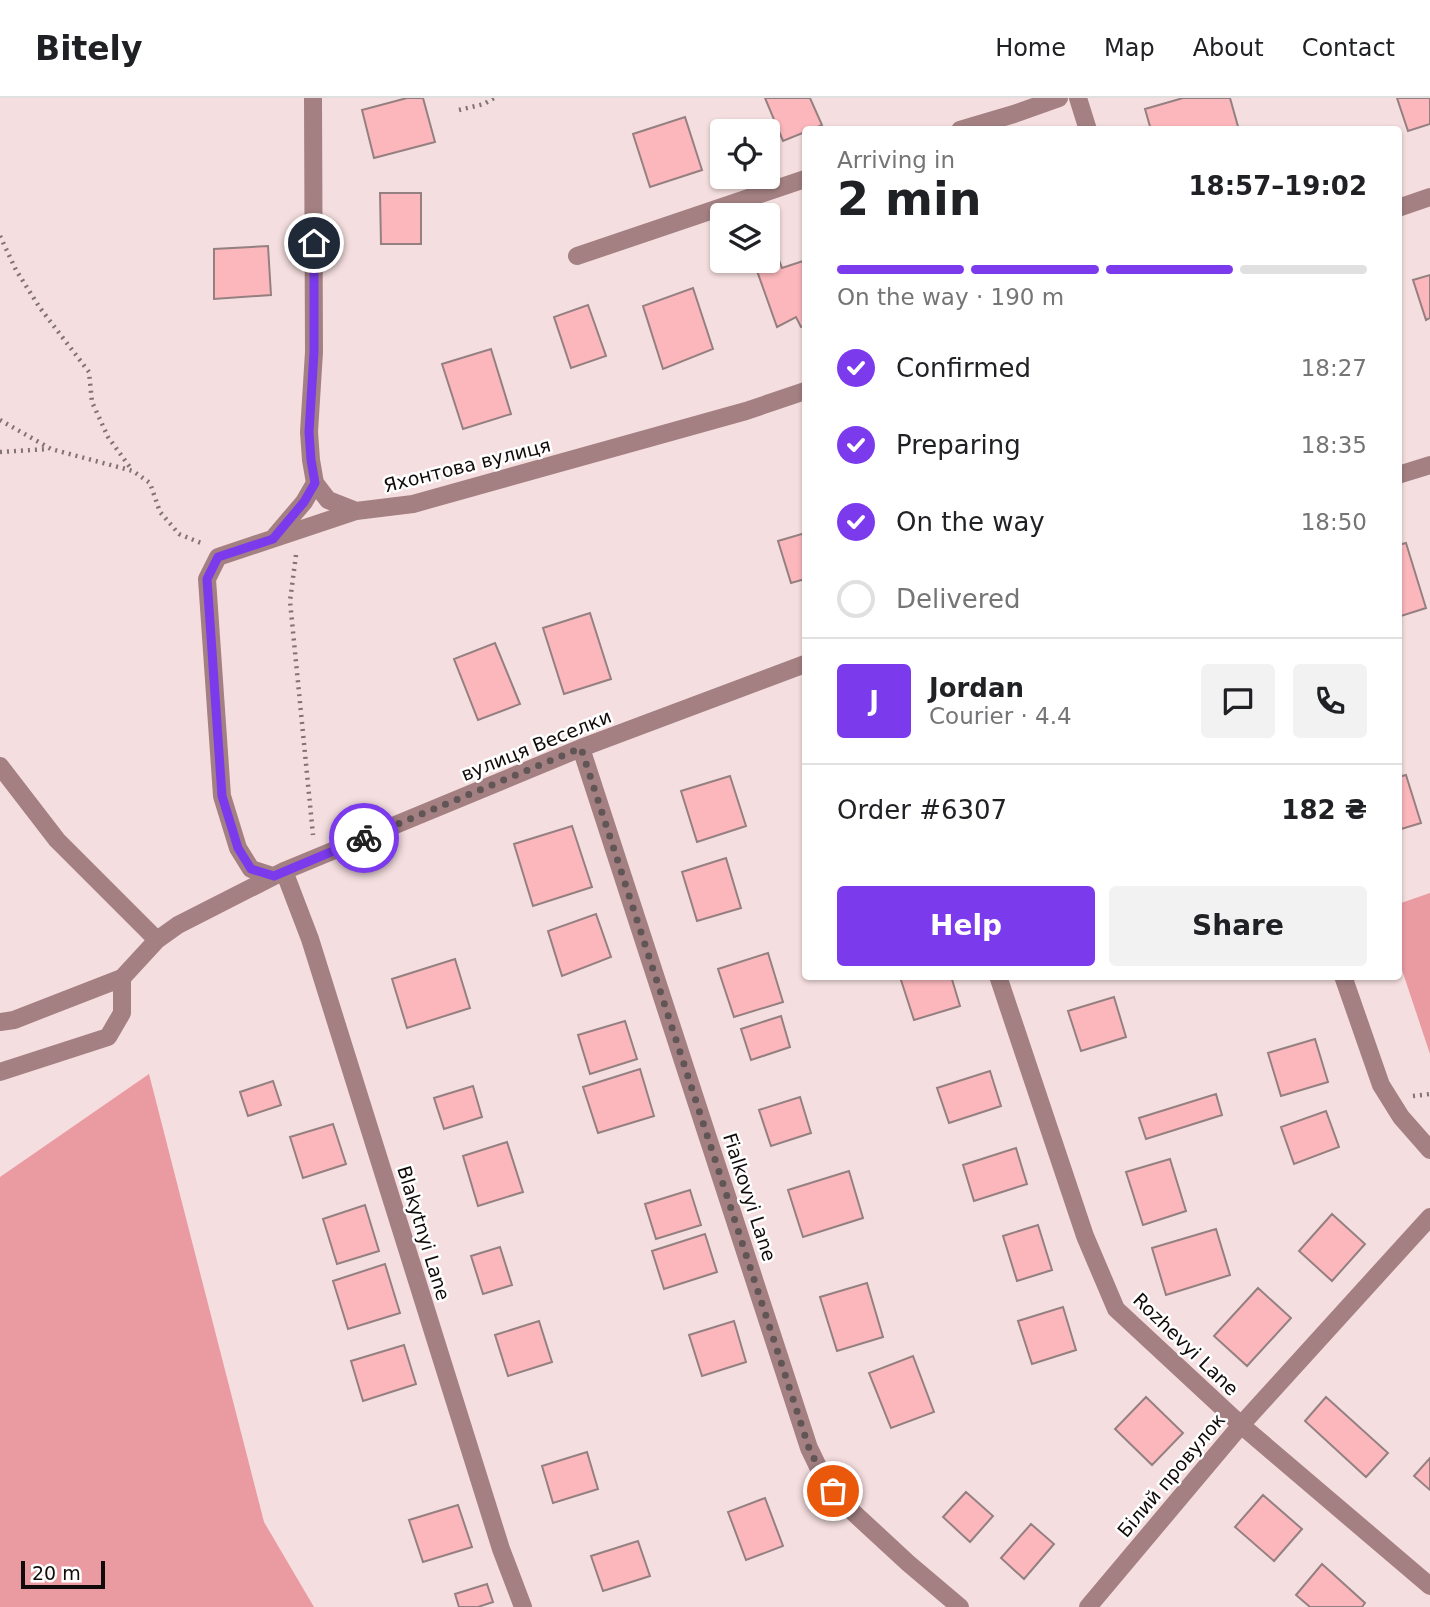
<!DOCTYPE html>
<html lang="en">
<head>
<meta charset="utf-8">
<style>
  :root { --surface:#fff; --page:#f2f2f2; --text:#202124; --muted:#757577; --line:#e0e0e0; --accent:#7c3aed }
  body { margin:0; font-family:"DejaVu Sans",sans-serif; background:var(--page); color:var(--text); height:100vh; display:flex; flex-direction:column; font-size:26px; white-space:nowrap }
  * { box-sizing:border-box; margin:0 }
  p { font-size:23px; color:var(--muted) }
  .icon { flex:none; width:38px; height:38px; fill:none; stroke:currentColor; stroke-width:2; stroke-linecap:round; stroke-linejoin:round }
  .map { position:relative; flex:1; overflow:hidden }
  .drawer { position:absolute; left:802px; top:28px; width:600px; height:854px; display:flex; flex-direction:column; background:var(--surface); border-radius:7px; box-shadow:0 2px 5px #0004 }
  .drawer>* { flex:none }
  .fabs { position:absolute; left:710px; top:21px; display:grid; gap:14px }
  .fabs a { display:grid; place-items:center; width:70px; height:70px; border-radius:7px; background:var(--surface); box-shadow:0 2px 5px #0004; font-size:35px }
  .scale { position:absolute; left:21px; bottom:18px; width:84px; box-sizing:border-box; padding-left:7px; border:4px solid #120b0b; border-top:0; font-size:19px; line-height:24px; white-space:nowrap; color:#120b0b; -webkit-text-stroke:5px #fff; paint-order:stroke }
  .pin { position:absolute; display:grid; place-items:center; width:60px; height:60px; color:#fff; margin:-30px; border:4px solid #fff; border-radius:50%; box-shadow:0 2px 7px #0007 }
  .courier { position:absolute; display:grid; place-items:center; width:70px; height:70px; margin:-35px; border:5px solid #7c3aed; border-radius:50%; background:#fff; color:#222; box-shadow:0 2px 9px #0007 }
  .overview em { font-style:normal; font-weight:800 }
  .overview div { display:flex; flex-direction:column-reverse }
  .overview { display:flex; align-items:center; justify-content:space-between; height:119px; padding:0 35px }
  h1 { font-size:46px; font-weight:800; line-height:52px }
  .bar { display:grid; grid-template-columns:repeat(4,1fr); gap:10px 7px; align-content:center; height:84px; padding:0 35px }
  .bar i { height:9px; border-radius:5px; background:var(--line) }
  .bar .current { background:var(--accent) }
  .bar p { grid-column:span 4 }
  .line { display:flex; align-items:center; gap:18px; padding:0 35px; border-top:2px solid var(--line) }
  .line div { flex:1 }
  .round { display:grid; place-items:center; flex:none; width:74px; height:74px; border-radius:7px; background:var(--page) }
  ol { padding:0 35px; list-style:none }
  li { display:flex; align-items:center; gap:21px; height:77px }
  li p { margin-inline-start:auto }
  li .icon { padding:7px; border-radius:50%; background:var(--accent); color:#fff; stroke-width:4 }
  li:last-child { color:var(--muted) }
  li i { width:38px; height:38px; border:4px solid var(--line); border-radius:50% }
  .action { display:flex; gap:14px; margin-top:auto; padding:14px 35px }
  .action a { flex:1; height:80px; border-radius:7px; background:var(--accent); color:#fff; font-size:28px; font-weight:800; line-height:80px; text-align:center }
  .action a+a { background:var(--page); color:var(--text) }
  header { display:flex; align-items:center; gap:42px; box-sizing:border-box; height:98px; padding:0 35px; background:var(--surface); border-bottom:2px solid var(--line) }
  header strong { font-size:33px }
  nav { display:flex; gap:38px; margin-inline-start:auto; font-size:24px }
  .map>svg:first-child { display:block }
</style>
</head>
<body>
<header>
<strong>Bitely</strong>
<nav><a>Home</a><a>Map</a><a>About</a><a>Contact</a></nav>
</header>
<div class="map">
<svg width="1430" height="1509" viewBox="0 0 1430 1509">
  <rect width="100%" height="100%" fill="#f5dedf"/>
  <!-- green -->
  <path fill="#ea9ba2" d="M1430 795V956L1398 860V806Z
    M149 976 264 1424 314 1509H0V1079Z"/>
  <!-- building -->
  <path fill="#fbb7bc" stroke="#958081" stroke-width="2" d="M407 0H423L435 44 374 60 362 12Z
    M765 0H810L822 27 811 32H805V34L783 43Z
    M1183 0H1230L1239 32H1151L1145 11Z
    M1397 0H1430V26L1408 33Z
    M685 19 702 72 650 89 633 36Z
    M380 95H421V146H381Z
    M268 148 271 197 214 201V151Z
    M779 162 782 170 803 163 805 168V227L801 229 796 219 777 229 756 170Z
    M1430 177V220L1426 222 1413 182Z
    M693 190 713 251 663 271 643 208Z
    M588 207 606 258 571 270 554 219Z
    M491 251 511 316 463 331 442 266Z
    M805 435V481L791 485 778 443Z
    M1406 445 1426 510 1398 519V447Z
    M590 515 611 581 564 596 543 530Z
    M495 545 520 606 478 622 454 561Z
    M1406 677 1421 725 1398 732V679Z
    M730 678 746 728 697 744 681 693Z
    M572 728 592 789 533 808 514 746Z
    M726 760 741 810 697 823 682 774Z
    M596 816 611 859 562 878 548 833Z
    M768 855 783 904 734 919 718 871Z
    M455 861 470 910 407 930 392 881Z
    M903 878H951L960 908 914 922 900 879Z
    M1114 899 1126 939 1081 953 1068 913Z
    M781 918 790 949 751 962 741 931Z
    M625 923 637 961 590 976 578 937Z
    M1315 941 1328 984 1281 998 1268 955Z
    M640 971 654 1018 598 1035 583 989Z
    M990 973 1001 1008 949 1025 937 990Z
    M273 983 281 1007 248 1018 240 994Z
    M473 988 482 1019 444 1031 434 1000Z
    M1216 996 1222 1017 1146 1041 1139 1020Z
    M800 999 811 1035 771 1048 759 1012Z
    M1326 1013 1339 1049 1294 1066 1281 1029Z
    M333 1026 346 1066 303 1080 290 1039Z
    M507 1044 523 1094 478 1108 463 1058Z
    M1016 1050 1027 1086 974 1103 963 1067Z
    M1170 1061 1186 1113 1143 1127 1126 1074Z
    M849 1073 863 1120 803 1139 788 1092Z
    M690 1092 701 1127 656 1141 645 1106Z
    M365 1107 379 1153 337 1166 323 1121Z
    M1332 1116 1365 1146 1332 1183 1299 1153Z
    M1038 1127 1052 1172 1017 1183 1003 1138Z
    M1216 1131 1230 1177 1166 1197 1152 1150Z
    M705 1136 717 1174 664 1191 652 1153Z
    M500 1149 512 1187 483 1196 471 1158Z
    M385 1166 400 1215 348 1231 333 1183Z
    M867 1185 883 1239 837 1253 820 1199Z
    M1258 1190 1291 1220 1247 1268 1214 1238Z
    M1063 1209 1076 1252 1032 1266 1018 1223Z
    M539 1223 552 1264 508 1278 495 1237Z
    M734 1223 746 1264 702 1278 689 1237Z
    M404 1247 416 1286 363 1303 351 1263Z
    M913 1258 934 1314 891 1330 869 1275Z
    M1146 1299 1183 1335 1152 1367 1115 1331Z
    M1326 1299 1388 1355 1366 1379 1305 1323Z
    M587 1354 598 1391 553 1405 542 1368Z
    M1430 1360V1392L1414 1378Z
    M966 1394 993 1418 970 1444 943 1419Z
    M1263 1397 1302 1431 1274 1463 1235 1429Z
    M765 1400 783 1448 746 1462 728 1414Z
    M458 1407 472 1449 423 1464 409 1422Z
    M1031 1426 1054 1446 1024 1481 1001 1460Z
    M638 1443 650 1478 603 1493 591 1458Z
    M1322 1466 1365 1505 1362 1509H1310L1296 1497Z
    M487 1486 493 1504 478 1509H459L455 1496Z"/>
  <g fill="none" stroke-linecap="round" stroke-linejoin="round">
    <!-- path -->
    <path stroke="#817273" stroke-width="4.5" stroke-dasharray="2 5" stroke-linecap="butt" d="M459 12 484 6 494 0
      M0 138 16 172 40 210 89 274 92 304 108 339 132 372
      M0 322 51 351 133 373 150 385 160 414 179 436 201 445
      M0 354 48 351
      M296 457 290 503 313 737
      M1413 998 1430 996"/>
    <!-- minor -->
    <path stroke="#a48082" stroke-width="18" d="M313 0 314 254 309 334 311 362 315 385 328 402 356 413 413 406 746 313 805 293
      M1078 0 1088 32
      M960 32 1014 16 1059 0
      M1398 110 1430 99
      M577 158 805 81
      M1398 377 1430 367
      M275 438 304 404 315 385
      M581 650 809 1350 824 1381 842 1404 908 1465 960 1509
      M0 668 57 742 157 842
      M284 773 310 841 501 1451 523 1509
      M273 778 251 771 238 750 222 698 207 481 218 459 356 413
      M998 878 1085 1138 1116 1211 1241 1327 1430 1488
      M1343 878 1381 987 1401 1019 1430 1052
      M0 924 14 922 122 880
      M0 974 108 939 122 915V880L157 842 178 827 284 773 581 650 805 566
      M1088 1509 1241 1327 1430 1119"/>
  </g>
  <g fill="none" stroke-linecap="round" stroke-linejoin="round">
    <!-- done -->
    <path stroke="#615555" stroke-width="7" stroke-dasharray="0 12.6" d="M364 740 581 650 809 1350 824 1381 833 1393"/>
    <!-- route -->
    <path stroke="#7c3aed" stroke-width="9" d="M314 145V254L309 334 311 362 315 385 304 404 273 441 218 459 207 481 222 698 238 750 251 771 274 778 364 740"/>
  </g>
  <g text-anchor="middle" stroke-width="5" stroke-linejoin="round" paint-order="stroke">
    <!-- street labels -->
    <g font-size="19" fill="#120b0b" stroke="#fff">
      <text transform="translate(467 367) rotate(-14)" y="7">Яхонтова вулиця</text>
      <text transform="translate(536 647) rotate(-22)" y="7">вулиця Веселки</text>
      <text transform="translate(750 1099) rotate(72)" y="7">Fialkovyi Lane</text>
      <text transform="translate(424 1135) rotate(73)" y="7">Blakytnyi Lane</text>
      <text transform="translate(1186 1246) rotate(44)" y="7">Rozhevyi Lane</text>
      <text transform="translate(1171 1377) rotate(-50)" y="7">Білий провулок</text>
    </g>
  </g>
</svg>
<div class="fabs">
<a><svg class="icon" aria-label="locate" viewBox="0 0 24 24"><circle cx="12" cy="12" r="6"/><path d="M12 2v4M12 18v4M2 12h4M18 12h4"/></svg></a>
<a><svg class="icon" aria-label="layers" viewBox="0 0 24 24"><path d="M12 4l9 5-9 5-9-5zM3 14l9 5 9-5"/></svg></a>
</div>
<div class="scale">20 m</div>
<div class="pin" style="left:833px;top:1393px;background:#ea580c"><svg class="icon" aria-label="bag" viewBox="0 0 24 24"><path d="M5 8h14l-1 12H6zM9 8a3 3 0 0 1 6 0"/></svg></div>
<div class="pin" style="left:314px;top:145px;background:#1f2937"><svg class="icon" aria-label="home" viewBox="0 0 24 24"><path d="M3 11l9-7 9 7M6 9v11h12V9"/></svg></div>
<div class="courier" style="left:364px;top:740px"><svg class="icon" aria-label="bike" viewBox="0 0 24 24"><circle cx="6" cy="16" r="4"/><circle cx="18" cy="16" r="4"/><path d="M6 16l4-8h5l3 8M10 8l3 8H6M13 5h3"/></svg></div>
<section class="drawer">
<div class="overview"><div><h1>2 min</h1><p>Arriving in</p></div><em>18:57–19:02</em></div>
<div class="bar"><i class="current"></i><i class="current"></i><i class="current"></i><i></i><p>On the way · 190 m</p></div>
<ol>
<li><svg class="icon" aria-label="check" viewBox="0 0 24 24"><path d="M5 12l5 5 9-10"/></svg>Confirmed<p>18:27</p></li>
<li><svg class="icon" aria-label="check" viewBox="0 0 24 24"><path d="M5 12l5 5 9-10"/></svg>Preparing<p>18:35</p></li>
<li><svg class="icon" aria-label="check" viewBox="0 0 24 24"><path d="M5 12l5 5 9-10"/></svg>On the way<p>18:50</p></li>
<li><i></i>Delivered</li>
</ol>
<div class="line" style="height:126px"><b class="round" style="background:var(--accent);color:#fff">J</b><div><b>Jordan</b><p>Courier · 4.4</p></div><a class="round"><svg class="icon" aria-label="chat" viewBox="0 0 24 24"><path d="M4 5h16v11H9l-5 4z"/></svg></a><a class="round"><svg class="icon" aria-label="phone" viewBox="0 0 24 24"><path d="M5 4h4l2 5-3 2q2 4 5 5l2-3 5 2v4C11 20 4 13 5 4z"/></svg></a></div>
<div class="line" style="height:91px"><div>Order #6307</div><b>182 ₴</b></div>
<div class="action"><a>Help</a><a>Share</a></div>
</section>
</div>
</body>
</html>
